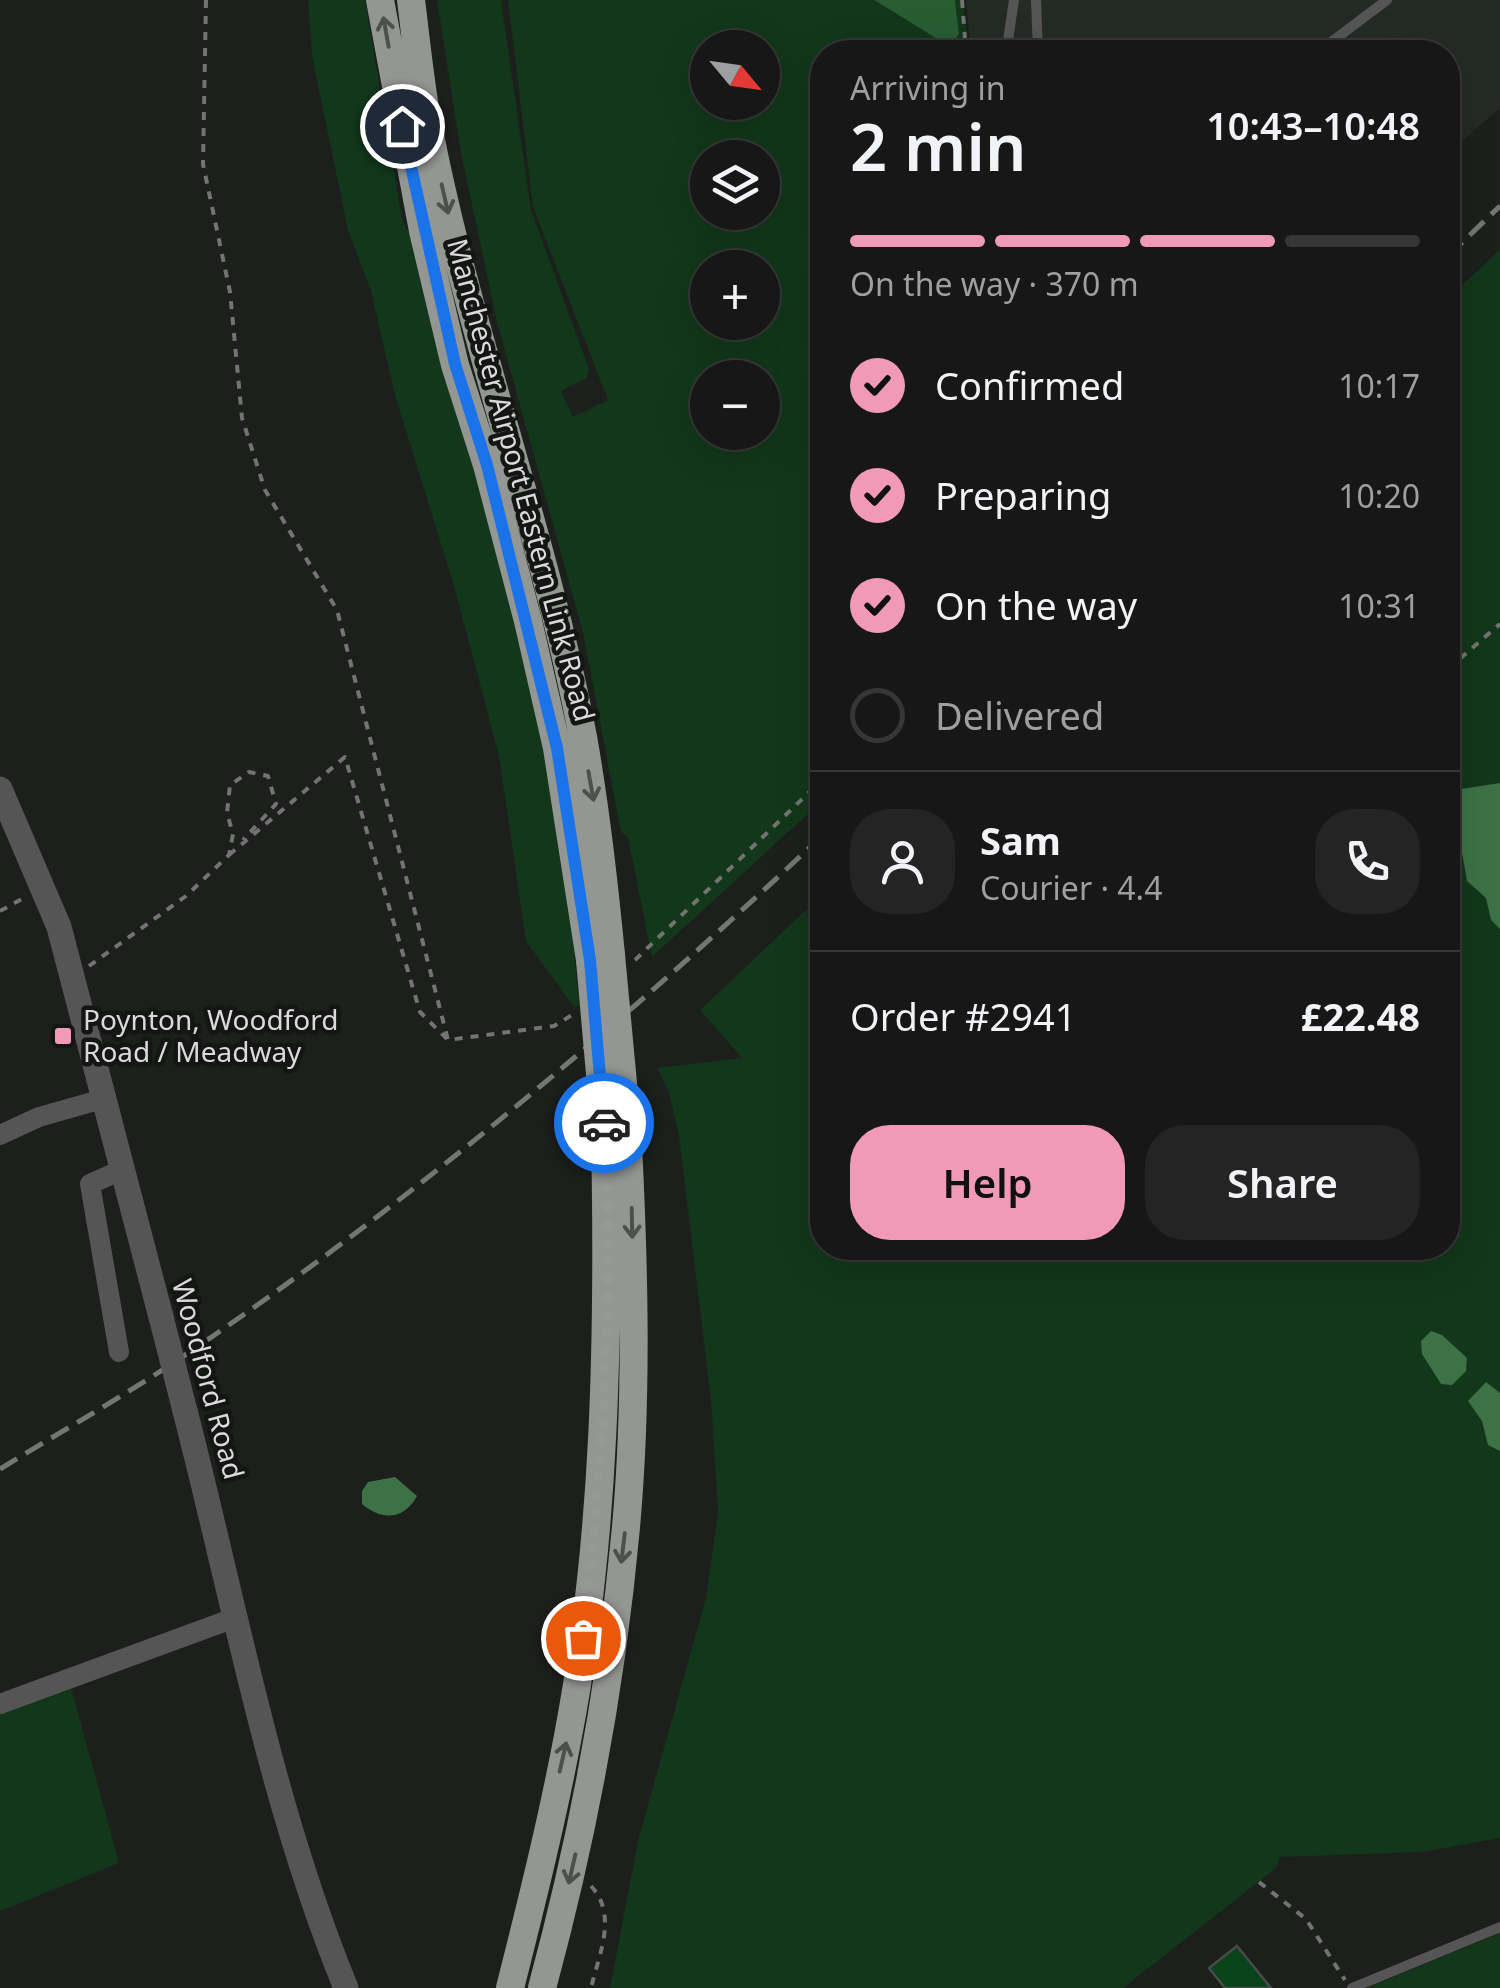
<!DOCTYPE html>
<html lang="en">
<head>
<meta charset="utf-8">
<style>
  :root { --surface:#161716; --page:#232423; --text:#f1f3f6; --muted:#9e9fa1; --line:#353635; --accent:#f09ab7 }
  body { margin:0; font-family:"Noto Sans",sans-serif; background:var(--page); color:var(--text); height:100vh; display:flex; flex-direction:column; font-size:38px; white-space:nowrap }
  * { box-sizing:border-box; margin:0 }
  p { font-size:32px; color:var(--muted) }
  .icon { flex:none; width:55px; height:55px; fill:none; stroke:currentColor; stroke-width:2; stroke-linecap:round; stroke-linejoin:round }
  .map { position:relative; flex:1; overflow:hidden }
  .details { position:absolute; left:810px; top:40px; width:650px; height:1220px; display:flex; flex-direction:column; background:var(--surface); border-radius:40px; box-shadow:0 10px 40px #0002,0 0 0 2px var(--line) }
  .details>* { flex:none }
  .needle { width:65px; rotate:119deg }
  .fabs { position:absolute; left:690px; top:30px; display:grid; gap:20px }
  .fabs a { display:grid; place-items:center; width:90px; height:90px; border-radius:50%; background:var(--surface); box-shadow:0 10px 40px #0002,0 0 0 2px var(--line); font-size:50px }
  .pin { position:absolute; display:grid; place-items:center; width:85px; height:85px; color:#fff; margin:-42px; border:5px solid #fff; border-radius:50%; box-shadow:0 2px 10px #0007 }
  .courier { position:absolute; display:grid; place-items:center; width:100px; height:100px; margin:-50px; border:8px solid #1a73e8; border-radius:50%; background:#fff; color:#222; box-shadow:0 2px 12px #0007 }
  .head em { font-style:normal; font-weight:600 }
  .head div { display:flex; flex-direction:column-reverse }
  .head { display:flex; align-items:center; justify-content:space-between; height:170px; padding:0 40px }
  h1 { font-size:65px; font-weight:600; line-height:75px }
  .bar { display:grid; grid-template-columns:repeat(4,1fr); gap:15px 10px; align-content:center; height:120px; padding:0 40px }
  .bar i { height:12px; border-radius:8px; background:var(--line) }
  .bar .active { background:var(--accent) }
  .bar p { grid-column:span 4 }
  .line { display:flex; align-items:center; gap:25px; padding:0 40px; border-top:2px solid var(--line) }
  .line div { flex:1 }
  .round { display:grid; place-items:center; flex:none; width:105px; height:105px; border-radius:40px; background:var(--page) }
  ol { padding:0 40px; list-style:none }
  li { display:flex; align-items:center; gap:30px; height:110px }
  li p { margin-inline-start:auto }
  li .icon { padding:10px; border-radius:50%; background:var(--accent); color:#111; stroke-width:4 }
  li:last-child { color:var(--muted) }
  li i { width:55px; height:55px; border:5px solid var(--line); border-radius:50% }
  .button { display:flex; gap:20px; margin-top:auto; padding:20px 40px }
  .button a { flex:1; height:115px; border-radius:40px; background:var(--accent); color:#111; font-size:40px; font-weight:600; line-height:115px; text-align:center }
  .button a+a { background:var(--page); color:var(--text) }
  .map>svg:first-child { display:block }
</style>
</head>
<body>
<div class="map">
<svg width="1500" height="1988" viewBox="0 0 1500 1988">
  <rect width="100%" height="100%" fill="#1d1f1d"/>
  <!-- built -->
  <path fill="#242b25" d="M966 0H1500V108L1448 153V52H971Z"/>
  <!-- green -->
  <path fill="#12371a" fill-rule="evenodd" d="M308 0H365L402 219 418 251 534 688 569 895 579 1006 574 1007 526 941 499 756 454 586 395 395 371 291 348 230 312 56Z
    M437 0H501L531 210 589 369 587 378 561 391 573 417 608 400 533 207 508 0H874L949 46 959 34 955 0H963L968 52H822V801L652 957 628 837 621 832 583 633 497 322 461 153ZM708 48H762V102H708ZM708 158H762V212H708ZM708 268H762V322H708ZM708 378H762V432H708Z
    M1500 249V1838L1422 1852 1280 1857 1276 1868 1123 1988H610L638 1841 706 1598 718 1512 711 1400 679 1136 669 1092 657 1068 742 1058 700 1010 822 895V1248H1448V299Z
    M70 1684 119 1863 0 1911V1709Z
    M1500 1933V1988H1367Z"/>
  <!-- forest -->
  <path fill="#285d32" d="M874 0H955L959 34 949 46Z"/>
  <!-- water -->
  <path fill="#3d7246" d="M1500 783V929L1491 920 1486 898 1467 881 1458 829 1448 815V791Z
    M1431 1331 1442 1335 1467 1358 1466 1371 1452 1385 1441 1384 1422 1354 1421 1341Z
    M1486 1382 1500 1393V1451L1488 1445 1482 1421 1468 1401Z
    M395 1477 417 1496C404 1520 382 1521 362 1504V1491L368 1482Z"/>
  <!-- building -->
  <path fill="#09431a" stroke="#494b49" stroke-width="2.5" d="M1237 1946 1271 1988H1225L1209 1968Z"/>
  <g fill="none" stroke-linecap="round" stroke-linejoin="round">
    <!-- path -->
    <path stroke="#727372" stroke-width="4" stroke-dasharray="8 8" stroke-linecap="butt" d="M206 0 203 164 230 292 242 418 265 490 337 610 448 1040
      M962 0 966 52
      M1448 669 1500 624
      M229 855 345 757 420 1012 448 1040 554 1026 572 1015
      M0 911 22 899
      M635 960 822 780
      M89 966 186 896 229 855 233 834 227 813 230 785 249 772 268 776 276 804 243 840
      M1259 1882 1306 1919 1345 1980
      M591 1886C618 1915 599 1954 591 1988"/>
    <!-- service -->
    <path stroke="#545554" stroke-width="10" d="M1036 0 1038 52
      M1007 47 1014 0
      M1318 52 1387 0
      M1352 1988 1500 1927"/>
    <!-- minor -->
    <path stroke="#545554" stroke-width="20" d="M0 1135 39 1117 106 1098
      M119 1352 90 1184 124 1169
      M0 1704 237 1617"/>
    <!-- tertiary -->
    <path stroke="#545554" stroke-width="25" d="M0 789 59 927 161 1317
      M185 1411C235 1604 270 1803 346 1988"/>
    <!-- trunk -->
    <path stroke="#949694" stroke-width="28" d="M380 0 423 231 455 365 487 465 528 621 557 748 590 960
      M411 0C416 40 420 81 427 120 467 329 543 529 583 737 596 810 604 882 611 955
      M510 1988C531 1905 552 1821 568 1736 606 1537 609 1333 605 1131
      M542 1988C583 1837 612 1683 626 1527 638 1394 634 1258 627 1126"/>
    <!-- rail -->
    <path stroke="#747674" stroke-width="5" stroke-dasharray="20 10" stroke-linecap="butt" d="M1448 256 1500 206
      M0 1469C67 1428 136 1389 200 1345 422 1193 626 1020 822 836"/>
    <!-- tertiary-bridge -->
    <path stroke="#545554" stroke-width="25" d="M161 1317 185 1411"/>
    <!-- trunk-bridge -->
    <path stroke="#949694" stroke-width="28" d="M611 955 627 1126
      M590 960 605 1131"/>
  </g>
  <!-- one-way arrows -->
  <defs><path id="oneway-shaft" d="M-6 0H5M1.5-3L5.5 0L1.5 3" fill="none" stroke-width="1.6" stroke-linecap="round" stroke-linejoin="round" transform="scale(2.5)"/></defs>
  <g stroke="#4e504e">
    <use href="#oneway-shaft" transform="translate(386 32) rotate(-100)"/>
    <use href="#oneway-shaft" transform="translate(445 199) rotate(77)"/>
    <use href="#oneway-shaft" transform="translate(591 786) rotate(80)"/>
    <use href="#oneway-shaft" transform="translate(632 1223) rotate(89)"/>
    <use href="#oneway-shaft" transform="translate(623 1548) rotate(97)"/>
    <use href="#oneway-shaft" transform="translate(563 1757) rotate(-77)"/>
    <use href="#oneway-shaft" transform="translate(572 1869) rotate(103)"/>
  </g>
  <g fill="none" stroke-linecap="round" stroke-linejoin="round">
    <!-- done -->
    <path stroke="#979997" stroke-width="10" stroke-dasharray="0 18" d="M583 1638C602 1467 615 1295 604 1123"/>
    <!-- route -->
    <path stroke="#1a73e8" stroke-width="12" d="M402 126 455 364 487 465 557 748 590 960 604 1123"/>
  </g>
  <!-- markers -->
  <rect fill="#f09ab7" stroke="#141614" stroke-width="4" x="53" y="1026" width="20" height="20" rx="5"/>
  <g text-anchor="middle" stroke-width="9" stroke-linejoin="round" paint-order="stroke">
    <!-- street labels -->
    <g font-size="28" fill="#d9dad9" stroke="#141614">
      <text transform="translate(521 480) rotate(75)" y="10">Manchester Airport Eastern Link Road</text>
      <text transform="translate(208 1379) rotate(75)" y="10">Woodford Road</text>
    </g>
    <!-- poi labels -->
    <g font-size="28" fill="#d9dad9" stroke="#141614" text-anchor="start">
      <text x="83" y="1030">Poynton, Woodford<tspan x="83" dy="32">Road / Meadway</tspan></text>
    </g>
  </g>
</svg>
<div class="fabs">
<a><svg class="needle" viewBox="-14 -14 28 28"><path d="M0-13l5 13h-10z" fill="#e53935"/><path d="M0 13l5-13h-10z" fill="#9e9fa1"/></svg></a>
<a><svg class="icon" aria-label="layers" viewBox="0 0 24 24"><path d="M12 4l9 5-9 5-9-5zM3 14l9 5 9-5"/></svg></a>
<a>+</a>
<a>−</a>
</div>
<div class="pin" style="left:583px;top:1638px;background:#ea580c"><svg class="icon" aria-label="bag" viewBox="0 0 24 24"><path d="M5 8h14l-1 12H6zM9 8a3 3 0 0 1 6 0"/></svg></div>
<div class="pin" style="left:402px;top:126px;background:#1f2937"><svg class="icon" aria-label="home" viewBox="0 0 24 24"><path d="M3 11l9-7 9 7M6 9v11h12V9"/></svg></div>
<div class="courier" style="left:604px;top:1123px"><svg class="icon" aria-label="car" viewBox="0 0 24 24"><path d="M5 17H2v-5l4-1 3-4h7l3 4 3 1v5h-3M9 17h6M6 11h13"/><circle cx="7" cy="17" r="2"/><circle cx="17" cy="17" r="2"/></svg></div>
<section class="details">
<div class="head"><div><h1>2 min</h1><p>Arriving in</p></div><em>10:43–10:48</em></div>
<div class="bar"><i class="active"></i><i class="active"></i><i class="active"></i><i></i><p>On the way · 370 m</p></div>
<ol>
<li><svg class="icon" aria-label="check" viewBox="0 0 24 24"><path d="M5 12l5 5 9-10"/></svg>Confirmed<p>10:17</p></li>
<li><svg class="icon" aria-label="check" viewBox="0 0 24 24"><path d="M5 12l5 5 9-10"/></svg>Preparing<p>10:20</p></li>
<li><svg class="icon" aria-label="check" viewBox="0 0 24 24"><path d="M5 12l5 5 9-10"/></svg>On the way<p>10:31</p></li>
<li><i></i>Delivered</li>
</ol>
<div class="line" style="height:180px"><a class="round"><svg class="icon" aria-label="person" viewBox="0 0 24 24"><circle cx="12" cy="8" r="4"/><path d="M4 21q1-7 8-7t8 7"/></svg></a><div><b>Sam</b><p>Courier · 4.4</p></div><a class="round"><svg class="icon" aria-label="phone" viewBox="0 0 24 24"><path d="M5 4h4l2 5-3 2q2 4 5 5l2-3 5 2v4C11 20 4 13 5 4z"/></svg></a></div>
<div class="line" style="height:130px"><div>Order #2941</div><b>£22.48</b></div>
<div class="button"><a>Help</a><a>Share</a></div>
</section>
</div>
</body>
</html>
